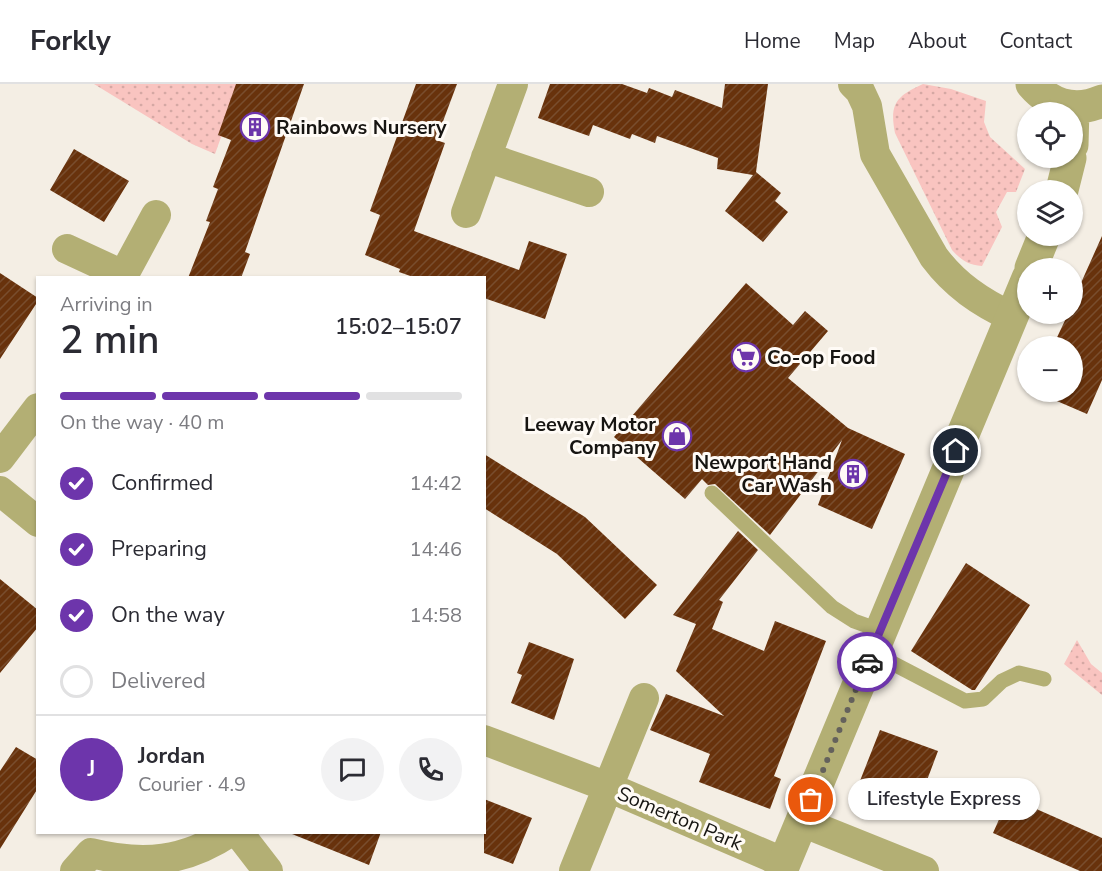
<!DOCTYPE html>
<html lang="en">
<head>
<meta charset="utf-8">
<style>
  :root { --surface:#fff; --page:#f2f2f3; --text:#2b2b33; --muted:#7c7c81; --line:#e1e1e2; --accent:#6d35ab }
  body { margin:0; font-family:"Nunito Sans",sans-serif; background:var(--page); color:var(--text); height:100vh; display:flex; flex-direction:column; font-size:22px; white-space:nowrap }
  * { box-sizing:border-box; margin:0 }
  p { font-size:20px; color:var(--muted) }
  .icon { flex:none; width:33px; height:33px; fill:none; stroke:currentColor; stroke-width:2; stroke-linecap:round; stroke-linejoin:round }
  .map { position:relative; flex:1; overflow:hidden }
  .drawer { position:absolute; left:36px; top:192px; width:450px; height:558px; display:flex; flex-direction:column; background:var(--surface); border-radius:0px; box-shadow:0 2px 4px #0004 }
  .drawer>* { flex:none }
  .tools { position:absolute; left:1017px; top:18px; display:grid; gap:12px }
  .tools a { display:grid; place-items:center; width:66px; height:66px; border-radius:50%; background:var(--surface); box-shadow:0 2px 4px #0004; font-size:30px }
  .pin { position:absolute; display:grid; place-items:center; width:51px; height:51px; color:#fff; margin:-26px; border:3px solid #fff; border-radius:50%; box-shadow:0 2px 6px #0007 }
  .courier { position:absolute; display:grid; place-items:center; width:60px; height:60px; margin:-30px; border:4px solid #6d35ab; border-radius:50%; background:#fff; color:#222; box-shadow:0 2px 8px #0007 }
  .bubble { position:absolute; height:42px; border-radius:21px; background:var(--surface); box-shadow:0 2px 4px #0004; font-size:20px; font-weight:600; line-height:42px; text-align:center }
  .overview em { font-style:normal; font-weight:600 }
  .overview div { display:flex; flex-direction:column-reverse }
  .overview { display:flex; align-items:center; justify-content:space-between; height:102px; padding:0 24px }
  h1 { font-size:39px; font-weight:600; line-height:45px }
  .bar { display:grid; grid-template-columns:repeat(4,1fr); gap:9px 6px; align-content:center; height:72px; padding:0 24px }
  .bar i { height:8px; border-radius:4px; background:var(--line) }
  .bar .active { background:var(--accent) }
  .bar p { grid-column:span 4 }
  .line { display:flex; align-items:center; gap:15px; padding:0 24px; border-top:2px solid var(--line) }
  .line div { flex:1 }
  .round { display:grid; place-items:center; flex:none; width:63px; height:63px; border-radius:32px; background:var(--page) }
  ol { padding:0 24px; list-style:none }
  li { display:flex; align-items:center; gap:18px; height:66px }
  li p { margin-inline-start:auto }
  li .icon { padding:6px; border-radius:50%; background:var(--accent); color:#fff; stroke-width:4 }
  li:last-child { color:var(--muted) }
  li i { width:33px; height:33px; border:3px solid var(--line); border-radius:50% }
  header { display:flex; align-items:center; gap:36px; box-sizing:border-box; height:84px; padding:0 30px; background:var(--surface); border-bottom:2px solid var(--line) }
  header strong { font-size:28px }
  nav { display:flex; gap:33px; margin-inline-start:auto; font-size:21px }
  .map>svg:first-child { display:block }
</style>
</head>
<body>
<header>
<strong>Forkly</strong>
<nav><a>Home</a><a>Map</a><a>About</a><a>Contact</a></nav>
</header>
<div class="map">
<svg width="1102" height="787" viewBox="0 0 1102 787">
  <defs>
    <pattern id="grass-dots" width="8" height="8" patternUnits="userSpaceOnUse" patternTransform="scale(1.5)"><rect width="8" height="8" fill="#f9c4c0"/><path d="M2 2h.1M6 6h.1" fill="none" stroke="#d5a8a4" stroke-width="1.8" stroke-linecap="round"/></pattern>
    <pattern id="building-hatch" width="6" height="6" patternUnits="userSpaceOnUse" patternTransform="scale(1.5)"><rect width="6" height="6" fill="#68320c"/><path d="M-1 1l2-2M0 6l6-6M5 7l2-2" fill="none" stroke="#784d2e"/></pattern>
  </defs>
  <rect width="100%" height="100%" fill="#f4eee4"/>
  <!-- grass -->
  <path fill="url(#grass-dots)" d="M94 0H240L215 70 192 60Z
    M923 0 951 5 986 17 984 38 990 53 1025 85 1016 108H1007L996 128 1002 143 982 182C968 181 961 176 952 166L895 49C889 19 897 12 923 0Z
    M1077 556 1091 580 1102 589V611L1064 580Z"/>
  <!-- building -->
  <path fill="url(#building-hatch)" d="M236 0H304L245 168 250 170 241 194H188L210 138 206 137 218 105 213 103 231 56 218 51Z
    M416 0H457L436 56 445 59 414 147 519 186 529 157 567 170 545 235 484 214V194H416L399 188 400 185 365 171 380 131 370 127Z
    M550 0H622L647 9 649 4 672 13 675 6 722 24 725 0H768L756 88 781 109 775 117 788 128 763 158 725 127 753 91 717 85 718 74 657 52 655 59 632 50 630 55 593 41 589 52 538 34Z
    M74 65 129 97 104 138 50 106Z
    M1102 152V296L1087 330 1036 308H1072V262H1053L1068 230H1072V219Z
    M0 189 38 214V217L0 275Z
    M746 199 793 241 805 227 828 247 788 294 848 344 905 370 872 445 818 421 842 356 770 451 715 400 708 401 702 395 685 415 614 353Z
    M484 370 585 433 657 501 625 535 557 470 484 424Z
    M738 447 758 466 719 516 723 518 712 545 764 567 775 537 826 557 774 692 781 695 770 725 699 698 710 670 650 646 666 610 724 632 676 587 696 540 673 531Z
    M966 479 1030 521 975 606H972L911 567Z
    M0 495 38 526V543L0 589Z
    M529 558 574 575 554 636 511 619 522 591 517 589Z
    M880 646 938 667 915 728 856 707Z
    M16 663 38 676V704L0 765V687Z
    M1009 713 1102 754V787H1080L993 749Z
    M484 715 532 734 513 780 484 769Z
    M292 748H381L369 781 292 750Z"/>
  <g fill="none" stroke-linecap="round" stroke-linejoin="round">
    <!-- service -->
    <path stroke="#b3af74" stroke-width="15" d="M712 409 832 523 854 537 882 547
      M871 568 965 617 983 615 1002 597 1019 589 1044 595"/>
    <!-- minor -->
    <path stroke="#b3af74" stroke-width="30" d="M853 0 860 7 867 22 875 70 934 173C955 201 980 218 1012 233
      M486 73 589 108
      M466 129 513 0
      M67 165 123 191
      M122 194 156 131
      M0 374 38 324
      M0 407 38 438
      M484 656 608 703 785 779
      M802 738 924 787
      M238 748 268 787
      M75 787 91 769C143 782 185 778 230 748
      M574 787 644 614"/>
    <!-- tertiary -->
    <path stroke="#b3af74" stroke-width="33" d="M1032 0C1051 22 1075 29 1102 17
      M1072 61 1073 24
      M1062 106 1070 74
      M1031 184 1044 152
      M781 787 1028 194"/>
  </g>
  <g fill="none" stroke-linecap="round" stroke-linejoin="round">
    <!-- done -->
    <path stroke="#64615c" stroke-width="6" stroke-dasharray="0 10.8" d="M811 716 867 578"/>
    <!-- route -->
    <path stroke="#6d35ab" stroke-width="8" d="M867 578 956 367"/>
  </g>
  <!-- icons -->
  <defs>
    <g id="building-ring" transform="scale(1.5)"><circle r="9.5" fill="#fffbf6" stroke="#6d35ab" stroke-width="1.5"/><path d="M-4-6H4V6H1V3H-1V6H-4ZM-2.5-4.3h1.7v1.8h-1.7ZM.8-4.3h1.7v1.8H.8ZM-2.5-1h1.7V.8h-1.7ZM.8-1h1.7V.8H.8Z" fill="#6d35ab"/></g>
    <g id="supermarket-ring" transform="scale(1.5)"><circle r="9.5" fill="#fffbf6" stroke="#6d35ab" stroke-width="1.5"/><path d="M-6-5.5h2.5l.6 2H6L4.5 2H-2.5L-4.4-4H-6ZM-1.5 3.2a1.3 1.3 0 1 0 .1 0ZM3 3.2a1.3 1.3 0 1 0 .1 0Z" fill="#6d35ab"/></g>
    <g id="shop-ring" transform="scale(1.5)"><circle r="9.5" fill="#fffbf6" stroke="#6d35ab" stroke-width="1.5"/><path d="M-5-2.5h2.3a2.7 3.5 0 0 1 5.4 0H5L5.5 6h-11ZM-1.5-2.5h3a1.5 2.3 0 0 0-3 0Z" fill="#6d35ab"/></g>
  </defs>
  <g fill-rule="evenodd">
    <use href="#building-ring" x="255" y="43"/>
    <use href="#supermarket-ring" x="746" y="273"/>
    <use href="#shop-ring" x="677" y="352"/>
    <use href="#building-ring" x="853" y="390"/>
  </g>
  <g text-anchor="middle" stroke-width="6" stroke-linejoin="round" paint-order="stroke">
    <!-- poi labels -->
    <g font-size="20" font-weight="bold" fill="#171512" stroke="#fffbf6" text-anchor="start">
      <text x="276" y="50">Rainbows Nursery</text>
      <text x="767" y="280">Co-op Food</text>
      <text x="656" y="347" text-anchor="end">Leeway Motor<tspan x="656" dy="23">Company</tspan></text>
      <text x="832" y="385" text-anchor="end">Newport Hand<tspan x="832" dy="23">Car Wash</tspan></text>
    </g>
    <!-- street labels -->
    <g font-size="20" fill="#171512" stroke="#fffbf6">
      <text transform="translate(680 734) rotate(23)" y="7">Somerton Park</text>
    </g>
  </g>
</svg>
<div class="tools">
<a><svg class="icon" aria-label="locate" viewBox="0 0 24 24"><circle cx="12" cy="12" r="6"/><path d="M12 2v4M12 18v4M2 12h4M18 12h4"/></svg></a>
<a><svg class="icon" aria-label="layers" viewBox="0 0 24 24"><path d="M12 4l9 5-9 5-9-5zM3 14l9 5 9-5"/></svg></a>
<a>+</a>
<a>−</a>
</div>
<div class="pin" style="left:811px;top:716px;background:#ea580c"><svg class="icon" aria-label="bag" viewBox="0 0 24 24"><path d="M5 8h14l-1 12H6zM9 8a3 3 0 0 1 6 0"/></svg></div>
<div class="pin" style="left:956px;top:367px;background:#1f2937"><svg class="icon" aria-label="home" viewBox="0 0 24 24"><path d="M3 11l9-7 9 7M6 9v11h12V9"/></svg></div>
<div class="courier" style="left:867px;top:578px"><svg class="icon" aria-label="car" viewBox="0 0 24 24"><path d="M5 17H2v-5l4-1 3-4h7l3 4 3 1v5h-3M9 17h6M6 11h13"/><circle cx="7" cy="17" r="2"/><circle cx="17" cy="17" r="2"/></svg></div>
<div class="bubble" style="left:848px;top:694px;width:192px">Lifestyle Express</div>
<section class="drawer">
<div class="overview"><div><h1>2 min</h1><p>Arriving in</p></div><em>15:02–15:07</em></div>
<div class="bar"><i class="active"></i><i class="active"></i><i class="active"></i><i></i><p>On the way · 40 m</p></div>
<ol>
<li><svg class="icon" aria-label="check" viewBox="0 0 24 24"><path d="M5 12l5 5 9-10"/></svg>Confirmed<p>14:42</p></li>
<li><svg class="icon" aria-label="check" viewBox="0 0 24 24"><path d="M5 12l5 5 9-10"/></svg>Preparing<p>14:46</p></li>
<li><svg class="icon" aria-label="check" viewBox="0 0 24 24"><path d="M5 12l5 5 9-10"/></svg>On the way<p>14:58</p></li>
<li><i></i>Delivered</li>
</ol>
<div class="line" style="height:108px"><b class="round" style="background:var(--accent);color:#fff">J</b><div><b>Jordan</b><p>Courier · 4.9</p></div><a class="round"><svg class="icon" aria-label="chat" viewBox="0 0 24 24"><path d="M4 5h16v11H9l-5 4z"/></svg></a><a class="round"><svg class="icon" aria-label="phone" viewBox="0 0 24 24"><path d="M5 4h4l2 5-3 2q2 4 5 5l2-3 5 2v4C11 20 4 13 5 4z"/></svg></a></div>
</section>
</div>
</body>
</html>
